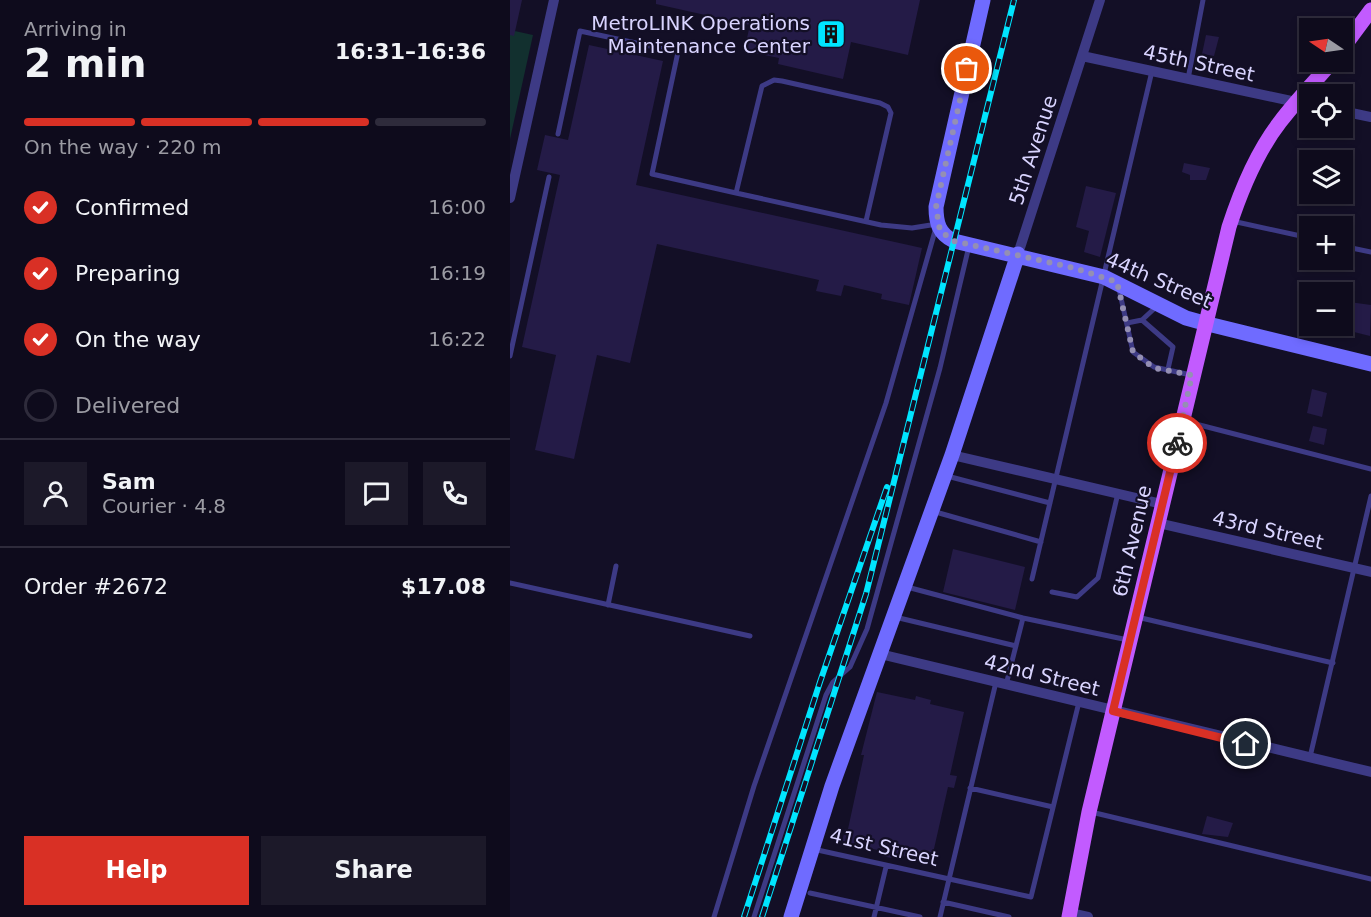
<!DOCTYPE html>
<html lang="en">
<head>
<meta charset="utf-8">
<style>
  :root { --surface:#0e0b1c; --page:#1c1929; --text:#f1f3f6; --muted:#9b9ba3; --line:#2e2b3b; --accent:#d93025 }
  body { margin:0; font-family:"DejaVu Sans",sans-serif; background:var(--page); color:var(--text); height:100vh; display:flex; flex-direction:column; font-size:22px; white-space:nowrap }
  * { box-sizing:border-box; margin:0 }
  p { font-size:20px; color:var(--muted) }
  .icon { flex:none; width:33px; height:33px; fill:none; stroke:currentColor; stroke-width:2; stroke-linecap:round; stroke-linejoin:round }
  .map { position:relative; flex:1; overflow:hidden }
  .panel { display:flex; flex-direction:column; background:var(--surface); width:510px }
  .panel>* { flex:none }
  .needle { width:39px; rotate:283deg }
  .fabs { position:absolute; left:789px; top:18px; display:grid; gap:12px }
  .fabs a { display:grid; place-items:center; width:54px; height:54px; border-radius:0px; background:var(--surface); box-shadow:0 3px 9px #0003,0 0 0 2px var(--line); font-size:30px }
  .pin { position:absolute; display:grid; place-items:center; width:51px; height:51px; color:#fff; margin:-26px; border:3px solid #fff; border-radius:50%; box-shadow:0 2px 6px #0007 }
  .courier { position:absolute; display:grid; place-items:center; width:60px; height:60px; margin:-30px; border:4px solid #d93025; border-radius:50%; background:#fff; color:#222; box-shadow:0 2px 8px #0007 }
  .summary em { font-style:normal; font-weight:800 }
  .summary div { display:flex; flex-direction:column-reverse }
  .summary { display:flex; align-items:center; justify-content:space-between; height:102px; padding:0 24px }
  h1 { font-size:39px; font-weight:800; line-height:45px }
  .bar { display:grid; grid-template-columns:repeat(4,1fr); gap:9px 6px; align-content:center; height:72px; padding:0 24px }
  .bar i { height:8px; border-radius:4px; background:var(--line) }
  .bar .current { background:var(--accent) }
  .bar p { grid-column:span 4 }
  .line { display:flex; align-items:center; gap:15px; padding:0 24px; border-top:2px solid var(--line) }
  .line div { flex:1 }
  .round { display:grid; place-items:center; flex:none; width:63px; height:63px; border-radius:0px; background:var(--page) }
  ol { padding:0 24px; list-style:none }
  li { display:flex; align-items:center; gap:18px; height:66px }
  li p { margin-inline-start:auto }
  li .icon { padding:6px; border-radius:50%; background:var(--accent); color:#fff; stroke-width:4 }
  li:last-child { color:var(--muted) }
  li i { width:33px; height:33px; border:3px solid var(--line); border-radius:50% }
  .primary-button { display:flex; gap:12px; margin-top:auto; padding:12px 24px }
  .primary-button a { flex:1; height:69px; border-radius:0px; background:var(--accent); color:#fff; font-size:24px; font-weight:800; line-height:69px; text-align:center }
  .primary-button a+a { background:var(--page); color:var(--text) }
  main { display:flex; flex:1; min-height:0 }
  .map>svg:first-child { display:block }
</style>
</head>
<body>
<main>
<section class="panel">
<div class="summary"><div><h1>2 min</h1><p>Arriving in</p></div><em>16:31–16:36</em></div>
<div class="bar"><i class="current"></i><i class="current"></i><i class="current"></i><i></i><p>On the way · 220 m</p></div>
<ol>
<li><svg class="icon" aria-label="check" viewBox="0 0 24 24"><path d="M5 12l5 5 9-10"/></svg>Confirmed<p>16:00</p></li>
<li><svg class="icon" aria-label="check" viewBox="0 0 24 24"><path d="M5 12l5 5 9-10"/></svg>Preparing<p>16:19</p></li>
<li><svg class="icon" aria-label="check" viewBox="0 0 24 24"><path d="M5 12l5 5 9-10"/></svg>On the way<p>16:22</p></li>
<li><i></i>Delivered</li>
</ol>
<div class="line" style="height:108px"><a class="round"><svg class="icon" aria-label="person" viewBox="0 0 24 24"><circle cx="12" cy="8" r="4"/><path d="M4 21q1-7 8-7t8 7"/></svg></a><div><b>Sam</b><p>Courier · 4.8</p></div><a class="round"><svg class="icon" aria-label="chat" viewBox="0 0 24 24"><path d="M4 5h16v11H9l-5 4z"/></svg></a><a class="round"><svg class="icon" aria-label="phone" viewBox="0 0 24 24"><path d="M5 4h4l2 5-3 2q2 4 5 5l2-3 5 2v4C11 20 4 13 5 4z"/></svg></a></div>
<div class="line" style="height:78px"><div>Order #2672</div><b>$17.08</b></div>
<div class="primary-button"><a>Help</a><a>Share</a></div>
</section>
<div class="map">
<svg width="861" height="917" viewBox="0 0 861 917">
  <rect width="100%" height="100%" fill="#130f26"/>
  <!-- green -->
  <path fill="#12302f" d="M0 30 23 35 0 139Z"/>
  <!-- building -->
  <path fill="#241b47" d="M0 0H12L4 36 0 35Z
    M146 0H410L398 55 341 42 333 79 268 64 269 58 234 51 240 25 146 4Z
    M696 35 709 37 704 56 692 54Z
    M79 45 153 61 126 185 412 248 399 305 371 299 372 294 334 285 331 296 306 291 309 280 147 244 120 363 87 355 64 459 25 450 46 355 12 347 50 175 27 170 35 135 58 140Z
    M674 163 700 168 696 180H680V175L672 172Z
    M576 186 606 193 590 257 574 252 579 231 566 227Z
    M804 215 833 224V226H803Z
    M832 301 861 305 860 336 832 329Z
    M802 389 817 393 812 417 797 413Z
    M803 426 817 429 814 445 799 441Z
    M443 549 515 567 505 610 433 592Z
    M367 692 405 700 406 696 417 699 421 700 420 704 454 712 440 775 447 776 444 788 438 787 421 862 383 854 382 858 371 856 372 851 332 842 335 829H338L354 755H351Z
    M697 816 723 823 718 837 692 834Z"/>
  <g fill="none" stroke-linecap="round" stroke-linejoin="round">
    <!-- lane -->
    <path stroke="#3d3a85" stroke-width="5" d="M678 79 693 0
      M48 134 70 31 168 52 142 174 226 193
      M722 221 800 238
      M832 246 861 252
      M609 289 623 352 644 367 681 375
      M632 320 646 307
      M617 323 632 320 663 347 658 369
      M0 356 39 177
      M674 421 861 469
      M437 476 540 503
      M422 511 531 542
      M522 579 642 71
      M0 583 240 636
      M397 587 513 618 618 640
      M542 592 567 597 588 578 608 493
      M98 605 106 566
      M385 617 506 646
      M627 617 823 663
      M496 685 513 618
      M800 757 861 496
      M460 788 543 807
      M581 812 861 879
      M303 849 521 897 569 702
      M300 893 410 917
      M433 902 499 917
      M204 917 244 786 376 403 427 224 402 228 371 225 226 193 252 86 264 80 272 81 370 103 378 107 381 113 356 221
      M244 917 316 695 323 682 340 667 357 629 430 368 459 246
      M364 917 376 867
      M430 917 486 682"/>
    <!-- street -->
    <path stroke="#3d3a85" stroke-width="10" d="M572 56 800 105
      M832 111 861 117
      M0 198 44 0
      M508 254 590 0
      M442 455 652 504
      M648 523 861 572
      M370 654 861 772
      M560 913 578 917"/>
    <!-- secondary -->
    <path stroke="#6f6bff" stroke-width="15" d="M473 0 426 207C426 223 429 234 444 241L594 277 676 318 694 323 861 364
      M281 917 322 786 442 455 508 254"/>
    <!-- primary -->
    <path stroke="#c25bff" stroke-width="15" d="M832 49 861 10
      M559 917 579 812 719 227C731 190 746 153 770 122 786 101 805 81 822 62"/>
    <!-- rail casing -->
    <g stroke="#00e5ff" stroke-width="6">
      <path id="rail" d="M234 917 310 682 377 487
        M252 917 356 594 504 0"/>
    </g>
    <!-- rail -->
    <use href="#rail" stroke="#130f26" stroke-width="4" stroke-dasharray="11" stroke-linecap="butt"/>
  </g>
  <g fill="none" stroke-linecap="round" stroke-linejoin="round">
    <!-- done -->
    <path stroke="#948fb3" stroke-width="6" stroke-dasharray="0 10.8" d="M457 69 426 207 430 231 444 241 564 268 607 282 623 352 644 368 682 375 667 443"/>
    <!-- route -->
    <path stroke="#d93025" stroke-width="8" d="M667 443 603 711 736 744"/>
  </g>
  <!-- icons -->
  <defs>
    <g id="building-square" transform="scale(1.5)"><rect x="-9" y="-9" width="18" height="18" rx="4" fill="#00e5ff" stroke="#130f26"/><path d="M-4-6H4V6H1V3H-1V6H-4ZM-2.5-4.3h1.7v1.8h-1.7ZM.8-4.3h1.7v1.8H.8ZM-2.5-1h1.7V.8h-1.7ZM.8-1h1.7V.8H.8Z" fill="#111"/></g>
  </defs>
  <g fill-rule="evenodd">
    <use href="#building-square" x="321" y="34"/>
  </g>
  <g text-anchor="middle" stroke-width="4.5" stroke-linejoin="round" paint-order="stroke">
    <!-- poi labels -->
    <g font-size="20" fill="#d9d4ff" stroke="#130f26" text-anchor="end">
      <text x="300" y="30">MetroLINK Operations<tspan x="300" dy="23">Maintenance Center</tspan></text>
    </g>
    <!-- street labels -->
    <g font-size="20" fill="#d9d4ff" stroke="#130f26">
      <text transform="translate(689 63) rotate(12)" y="7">45th Street</text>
      <text transform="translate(523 150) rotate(-72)" y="7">5th Avenue</text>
      <text transform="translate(649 280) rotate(23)" y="7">44th Street</text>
      <text transform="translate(758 530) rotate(13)" y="7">43rd Street</text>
      <text transform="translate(622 541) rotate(-77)" y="7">6th Avenue</text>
      <text transform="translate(532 675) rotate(14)" y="7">42nd Street</text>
      <text transform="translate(374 847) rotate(13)" y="7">41st Street</text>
    </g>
  </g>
</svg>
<div class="fabs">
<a><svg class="needle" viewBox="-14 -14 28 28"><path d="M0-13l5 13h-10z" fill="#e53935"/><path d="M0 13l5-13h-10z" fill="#9b9ba3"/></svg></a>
<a><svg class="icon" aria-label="locate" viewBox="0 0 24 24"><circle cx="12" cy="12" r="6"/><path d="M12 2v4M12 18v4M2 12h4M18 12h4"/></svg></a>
<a><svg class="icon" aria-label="layers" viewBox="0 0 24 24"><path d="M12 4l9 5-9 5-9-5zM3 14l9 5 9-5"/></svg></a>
<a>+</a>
<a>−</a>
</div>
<div class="pin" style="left:457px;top:69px;background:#ea580c"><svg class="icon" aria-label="bag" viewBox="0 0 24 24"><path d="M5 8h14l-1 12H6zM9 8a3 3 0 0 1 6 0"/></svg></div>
<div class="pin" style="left:736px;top:744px;background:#1f2937"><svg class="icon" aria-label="home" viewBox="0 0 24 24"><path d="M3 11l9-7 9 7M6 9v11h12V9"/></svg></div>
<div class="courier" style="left:667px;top:443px"><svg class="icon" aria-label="bike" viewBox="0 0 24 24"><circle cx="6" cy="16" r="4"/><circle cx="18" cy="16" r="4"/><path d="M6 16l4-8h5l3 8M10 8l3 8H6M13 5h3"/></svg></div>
</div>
</main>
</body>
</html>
